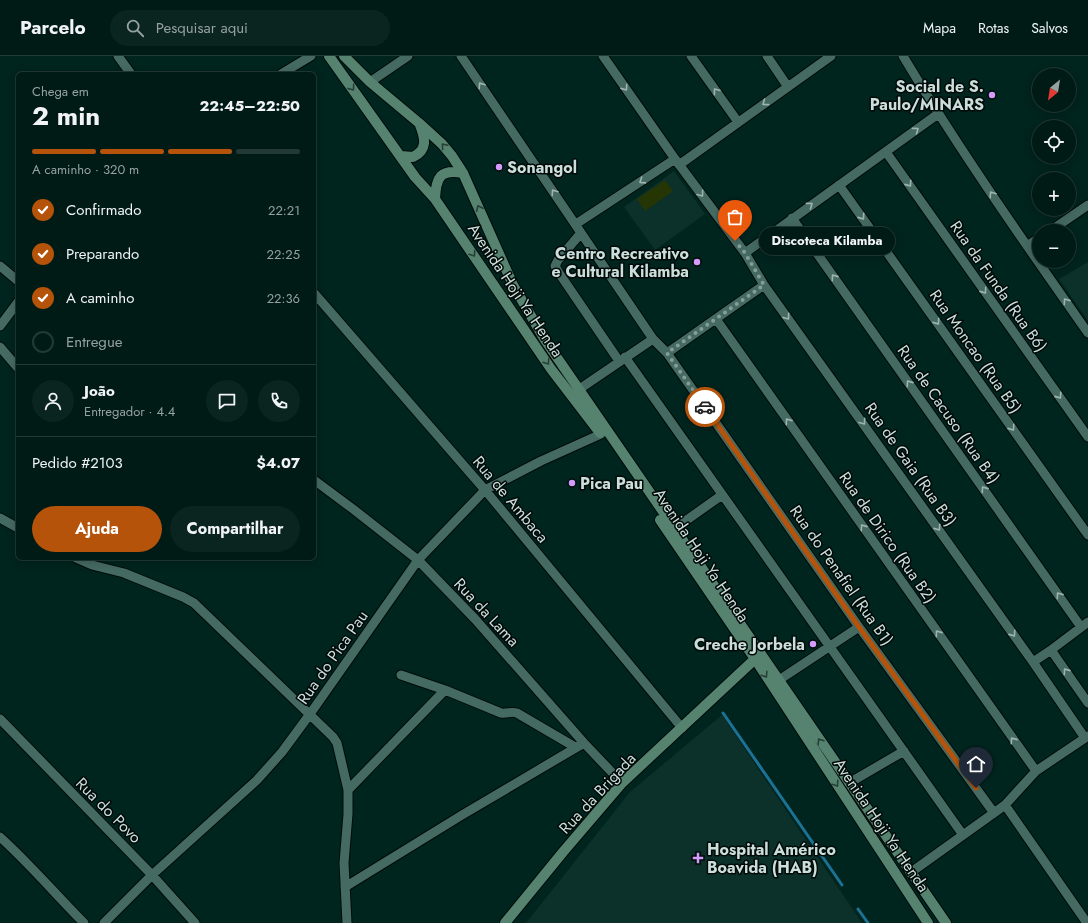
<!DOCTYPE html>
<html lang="pt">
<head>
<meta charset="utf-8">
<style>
  :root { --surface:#001b16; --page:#0a241f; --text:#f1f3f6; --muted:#95a1a1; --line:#223935; --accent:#b45309 }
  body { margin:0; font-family:Jost,sans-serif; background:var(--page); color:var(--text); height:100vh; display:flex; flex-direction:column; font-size:15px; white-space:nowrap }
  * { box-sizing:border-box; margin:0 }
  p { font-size:13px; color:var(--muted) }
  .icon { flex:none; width:22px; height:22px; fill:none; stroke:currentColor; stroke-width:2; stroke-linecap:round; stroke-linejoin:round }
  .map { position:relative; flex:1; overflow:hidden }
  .details { position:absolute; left:16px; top:16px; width:300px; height:488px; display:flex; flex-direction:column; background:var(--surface); border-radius:6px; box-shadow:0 2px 10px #0003,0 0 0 1px var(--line) }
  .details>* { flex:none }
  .needle { width:26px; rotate:210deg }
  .tools { position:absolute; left:1032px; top:12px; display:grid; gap:8px }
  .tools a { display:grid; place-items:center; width:44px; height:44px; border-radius:50%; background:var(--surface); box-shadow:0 2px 10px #0003,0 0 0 1px var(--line); font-size:20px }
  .pin { position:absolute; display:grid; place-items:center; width:34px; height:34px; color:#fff; margin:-41px -17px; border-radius:50% 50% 50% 0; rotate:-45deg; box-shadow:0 0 4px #0007 }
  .pin .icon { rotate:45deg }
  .courier { position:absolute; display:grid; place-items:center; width:40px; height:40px; margin:-20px; border:3px solid #b45309; border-radius:50%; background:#fff; color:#222; box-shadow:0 1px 5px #0007 }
  .bubble { position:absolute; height:28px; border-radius:14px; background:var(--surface); box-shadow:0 2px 10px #0003,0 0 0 1px var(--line); font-size:13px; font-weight:700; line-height:28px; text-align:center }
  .headline em { font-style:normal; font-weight:700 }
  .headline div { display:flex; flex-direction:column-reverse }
  .headline { display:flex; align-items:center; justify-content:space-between; height:68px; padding:0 16px }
  h1 { font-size:26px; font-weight:700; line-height:30px }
  .bar { display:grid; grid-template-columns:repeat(4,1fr); gap:6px 4px; align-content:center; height:48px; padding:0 16px }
  .bar i { height:5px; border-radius:3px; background:var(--line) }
  .bar .selected { background:var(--accent) }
  .bar p { grid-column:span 4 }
  .line { display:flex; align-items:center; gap:10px; padding:0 16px; border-top:1px solid var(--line) }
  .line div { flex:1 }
  .round { display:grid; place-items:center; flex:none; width:42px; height:42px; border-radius:21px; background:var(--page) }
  ol { padding:0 16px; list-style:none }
  li { display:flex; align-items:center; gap:12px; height:44px }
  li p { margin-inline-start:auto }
  li .icon { padding:4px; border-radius:50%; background:var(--accent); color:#fff; stroke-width:4 }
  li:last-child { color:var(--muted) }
  li i { width:22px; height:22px; border:2px solid var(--line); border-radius:50% }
  .primary-button { display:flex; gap:8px; margin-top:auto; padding:8px 16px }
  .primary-button a { flex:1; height:46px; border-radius:24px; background:var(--accent); color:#fff; font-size:16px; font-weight:700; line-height:46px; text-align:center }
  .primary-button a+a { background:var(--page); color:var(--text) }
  header { display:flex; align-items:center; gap:24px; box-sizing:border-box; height:56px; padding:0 20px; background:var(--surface); border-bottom:1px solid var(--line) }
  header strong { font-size:19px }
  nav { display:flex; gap:22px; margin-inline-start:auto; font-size:14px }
  .search { width:280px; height:36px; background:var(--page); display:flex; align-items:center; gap:10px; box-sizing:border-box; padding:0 14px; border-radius:22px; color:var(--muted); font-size:15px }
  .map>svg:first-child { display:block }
</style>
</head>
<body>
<header>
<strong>Parcelo</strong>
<div class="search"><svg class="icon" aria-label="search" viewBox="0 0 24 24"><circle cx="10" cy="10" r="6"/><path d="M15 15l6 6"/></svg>Pesquisar aqui</div>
<nav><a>Mapa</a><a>Rotas</a><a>Salvos</a></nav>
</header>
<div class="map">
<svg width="1088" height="867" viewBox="0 0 1088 867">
  <rect width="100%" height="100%" fill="#00241e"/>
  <!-- built -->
  <path fill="#0c312b" d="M674 115 705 158 655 194 624 151Z
    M1088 206V265L1059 223Z
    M722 659 862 867H526L630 736Z"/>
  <!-- green -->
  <path fill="#253503" d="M665 124 673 135 645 155 637 143Z"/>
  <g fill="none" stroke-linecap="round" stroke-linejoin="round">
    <!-- stream -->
    <path stroke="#1b7295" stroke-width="3" d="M723 657 842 829
      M858 853 868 867"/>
    <!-- street casing -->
    <g stroke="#000c08" stroke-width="11">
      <path id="street" d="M118 0 131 18
        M461 0 653 283 667 297 859 571 994 757
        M603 0 675 103 745 197 764 229 1033 606
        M691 0 738 66
        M767 0 788 31
        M903 0C960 95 1024 186 1088 277
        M281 18 311 0
        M370 26 408 0
        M886 96 1088 381
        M679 109 831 0
        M839 129 1088 479
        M792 162 1081 571
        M576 168 675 103
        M1050 175 1088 149
        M581 177 558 204 555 210 559 217 619 305
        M1027 190 1039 182
        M745 197 938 58
        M0 210 18 225
        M314 237 485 434 682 672
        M716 263 1036 715
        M0 270 18 246
        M0 291 18 312
        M667 297 764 229
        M625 301 963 779
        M578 334 653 283
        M314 424 353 453 418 504 475 563 584 687 622 727
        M0 462 18 472
        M674 473 722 439
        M76 502 92 509 124 517 183 541 194 547 333 681 337 687 348 734V758L344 807 347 867
        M1051 594 1088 566
        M401 619 445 634 501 657C507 658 511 655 517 657L575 691
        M779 624 859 571
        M0 663 152 819 195 867
        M1085 682 1033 606 1051 594 1088 647
        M849 727 904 695
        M348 734 445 634
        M1005 749 1087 867
        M0 781C30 808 56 839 84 867
        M910 817 1005 749 1036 715 1088 680
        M345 831 462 759 584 687
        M104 867 152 819 257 724 282 696 310 658 418 504 485 434 541 405 601 378"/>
    </g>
    <!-- secondary casing -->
    <g stroke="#000c08" stroke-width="12">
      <path id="secondary" d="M329 0 415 121 435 143 551 313 600 377
        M344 0 370 26 419 67 442 88 452 100 463 117 513 229 545 284 946 867
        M401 100 413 101C428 94 425 82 420 69
        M435 143C436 121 440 113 463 117
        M660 464 755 603 928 867
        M505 867 563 796 622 727 755 603"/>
    </g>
    <!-- street -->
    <use href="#street" stroke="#456a62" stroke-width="9"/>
    <!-- secondary -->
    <use href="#secondary" stroke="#568370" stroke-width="10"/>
  </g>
  <!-- one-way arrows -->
  <defs><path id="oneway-chevron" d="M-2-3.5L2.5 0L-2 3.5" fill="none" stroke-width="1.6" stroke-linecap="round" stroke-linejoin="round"/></defs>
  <g stroke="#9cb5af">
    <use href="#oneway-chevron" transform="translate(481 29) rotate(-124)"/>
    <use href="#oneway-chevron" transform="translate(625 32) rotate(55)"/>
    <use href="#oneway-chevron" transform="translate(716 35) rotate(-126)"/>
    <use href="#oneway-chevron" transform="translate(765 47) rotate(144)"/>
    <use href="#oneway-chevron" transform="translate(916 74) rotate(-36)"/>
    <use href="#oneway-chevron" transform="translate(642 125) rotate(147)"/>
    <use href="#oneway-chevron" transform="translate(909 128) rotate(55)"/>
    <use href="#oneway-chevron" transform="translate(554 136) rotate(-124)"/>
    <use href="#oneway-chevron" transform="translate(701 138) rotate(53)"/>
    <use href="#oneway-chevron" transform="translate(992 138) rotate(-124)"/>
    <use href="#oneway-chevron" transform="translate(810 149) rotate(-36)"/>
    <use href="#oneway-chevron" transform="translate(862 161) rotate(55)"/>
    <use href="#oneway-chevron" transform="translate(834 221) rotate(-125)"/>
    <use href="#oneway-chevron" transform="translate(984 235) rotate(55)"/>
    <use href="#oneway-chevron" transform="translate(1066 245) rotate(-125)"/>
    <use href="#oneway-chevron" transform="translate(787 261) rotate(54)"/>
    <use href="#oneway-chevron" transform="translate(937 266) rotate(55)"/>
    <use href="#oneway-chevron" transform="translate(909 327) rotate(-125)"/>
    <use href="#oneway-chevron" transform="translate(1059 340) rotate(55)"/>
    <use href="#oneway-chevron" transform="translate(788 365) rotate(-125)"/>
    <use href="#oneway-chevron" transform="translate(863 366) rotate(54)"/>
    <use href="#oneway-chevron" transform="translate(1012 372) rotate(55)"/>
    <use href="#oneway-chevron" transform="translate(984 433) rotate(-125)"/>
    <use href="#oneway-chevron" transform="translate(863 471) rotate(-125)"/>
    <use href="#oneway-chevron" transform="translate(938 472) rotate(55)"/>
    <use href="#oneway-chevron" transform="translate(1059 539) rotate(-125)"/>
    <use href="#oneway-chevron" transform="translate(938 577) rotate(-125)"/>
    <use href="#oneway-chevron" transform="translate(1013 578) rotate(55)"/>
    <use href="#oneway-chevron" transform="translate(1066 615) rotate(-125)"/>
    <use href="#oneway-chevron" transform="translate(1013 684) rotate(-125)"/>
  </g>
  <g stroke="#274037">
    <use href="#oneway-chevron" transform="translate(352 32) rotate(54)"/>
    <use href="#oneway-chevron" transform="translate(444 90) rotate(-131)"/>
    <use href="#oneway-chevron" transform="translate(479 152) rotate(-115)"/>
    <use href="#oneway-chevron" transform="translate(473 198) rotate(56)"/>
    <use href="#oneway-chevron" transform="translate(547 306) rotate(56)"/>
    <use href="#oneway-chevron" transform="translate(765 619) rotate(57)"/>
    <use href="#oneway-chevron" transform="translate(820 685) rotate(-124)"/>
    <use href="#oneway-chevron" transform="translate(836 728) rotate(57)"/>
  </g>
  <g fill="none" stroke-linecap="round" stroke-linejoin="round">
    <!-- done -->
    <path stroke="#849d98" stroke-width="4" stroke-dasharray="0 7.2" d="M705 351 667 297 764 229 745 197 735 185"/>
    <!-- route -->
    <path stroke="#b45309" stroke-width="5" d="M705 351 859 571 976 732"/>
  </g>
  <!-- markers -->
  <g fill="#d39cfc" stroke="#010a08" stroke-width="1.5">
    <circle cx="992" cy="39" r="4"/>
    <circle cx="499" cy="111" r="4"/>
    <circle cx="697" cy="206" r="4"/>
    <circle cx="572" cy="427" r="4"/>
    <circle cx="813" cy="588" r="4"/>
    <path d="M696 796h4v4h4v4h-4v4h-4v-4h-4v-4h4z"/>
  </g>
  <g text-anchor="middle" stroke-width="3" stroke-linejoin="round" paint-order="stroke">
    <!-- poi labels -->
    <g font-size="16" font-weight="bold" fill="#cbded9" stroke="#010a08" text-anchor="end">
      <text x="984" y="36">Social de S.<tspan x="984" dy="18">Paulo/MINARS</tspan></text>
      <text x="507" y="117" text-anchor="start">Sonangol</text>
      <text x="689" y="203">Centro Recreativo<tspan x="689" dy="18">e Cultural Kilamba</tspan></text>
      <text x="580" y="433" text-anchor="start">Pica Pau</text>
      <text x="805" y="594">Creche Jorbela</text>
      <text x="707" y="799" text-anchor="start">Hospital Américo<tspan x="707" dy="18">Boavida (HAB)</tspan></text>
    </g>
    <!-- street labels -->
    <g font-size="16" fill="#cbded9" stroke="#010a08">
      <text transform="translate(999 230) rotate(55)" y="6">Rua da Funda (Rua B6)</text>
      <text transform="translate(516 234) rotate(56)" y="6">Avenida Hoji Ya Henda</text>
      <text transform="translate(976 295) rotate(55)" y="6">Rua Moncao (Rua B5)</text>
      <text transform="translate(949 358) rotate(55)" y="6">Rua de Cacuso (Rua B4)</text>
      <text transform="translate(911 408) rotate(55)" y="6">Rua de Gaia (Rua B3)</text>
      <text transform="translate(511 443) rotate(50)" y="6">Rua de Ambaca</text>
      <text transform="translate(888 481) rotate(55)" y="6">Rua de Dirico (Rua B2)</text>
      <text transform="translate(702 499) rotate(56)" y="6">Avenida Hoji Ya Henda</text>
      <text transform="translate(842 519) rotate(55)" y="6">Rua do Penafiel (Rua B1)</text>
      <text transform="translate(487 556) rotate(47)" y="6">Rua da Lama</text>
      <text transform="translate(332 601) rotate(-55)" y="6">Rua do Pica Pau</text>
      <text transform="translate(597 737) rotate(-47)" y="6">Rua da Brigada</text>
      <text transform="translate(109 754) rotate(45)" y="6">Rua do Povo</text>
      <text transform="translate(882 769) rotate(56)" y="6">Avenida Hoji Ya Henda</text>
    </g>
  </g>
</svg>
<div class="tools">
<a><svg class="needle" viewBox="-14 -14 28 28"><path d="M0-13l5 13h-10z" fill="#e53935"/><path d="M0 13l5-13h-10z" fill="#95a1a1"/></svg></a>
<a><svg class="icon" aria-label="locate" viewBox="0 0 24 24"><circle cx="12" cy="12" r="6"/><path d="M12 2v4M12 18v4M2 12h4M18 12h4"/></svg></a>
<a>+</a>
<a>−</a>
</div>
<div class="pin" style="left:735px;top:185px;background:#ea580c"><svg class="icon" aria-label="bag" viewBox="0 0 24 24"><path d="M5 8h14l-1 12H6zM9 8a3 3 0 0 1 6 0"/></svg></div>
<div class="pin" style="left:976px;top:732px;background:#1f2937"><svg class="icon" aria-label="home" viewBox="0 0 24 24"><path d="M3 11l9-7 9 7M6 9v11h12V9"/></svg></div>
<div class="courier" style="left:705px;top:351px"><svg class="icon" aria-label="car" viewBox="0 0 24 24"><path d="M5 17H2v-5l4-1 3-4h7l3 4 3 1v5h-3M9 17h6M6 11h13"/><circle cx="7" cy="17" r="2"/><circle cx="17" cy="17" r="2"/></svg></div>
<div class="bubble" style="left:759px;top:171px;width:136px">Discoteca Kilamba</div>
<section class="details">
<div class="headline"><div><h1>2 min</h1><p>Chega em</p></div><em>22:45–22:50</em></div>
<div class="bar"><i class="selected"></i><i class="selected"></i><i class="selected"></i><i></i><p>A caminho · 320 m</p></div>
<ol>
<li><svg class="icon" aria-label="check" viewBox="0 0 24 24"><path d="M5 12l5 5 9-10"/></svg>Confirmado<p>22:21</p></li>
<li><svg class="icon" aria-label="check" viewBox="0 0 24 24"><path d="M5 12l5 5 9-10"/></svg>Preparando<p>22:25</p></li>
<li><svg class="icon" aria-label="check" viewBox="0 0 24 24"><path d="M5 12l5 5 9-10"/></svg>A caminho<p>22:36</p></li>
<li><i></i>Entregue</li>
</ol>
<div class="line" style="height:72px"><a class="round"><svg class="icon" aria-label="person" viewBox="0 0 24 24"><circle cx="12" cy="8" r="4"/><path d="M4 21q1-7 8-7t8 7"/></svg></a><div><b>João</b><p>Entregador · 4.4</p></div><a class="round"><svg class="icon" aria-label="chat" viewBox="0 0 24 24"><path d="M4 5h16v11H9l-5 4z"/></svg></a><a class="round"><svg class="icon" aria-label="phone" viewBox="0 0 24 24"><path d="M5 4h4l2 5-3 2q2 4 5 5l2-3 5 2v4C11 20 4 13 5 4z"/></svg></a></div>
<div class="line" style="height:52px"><div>Pedido #2103</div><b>$4.07</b></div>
<div class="primary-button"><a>Ajuda</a><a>Compartilhar</a></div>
</section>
</div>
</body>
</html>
